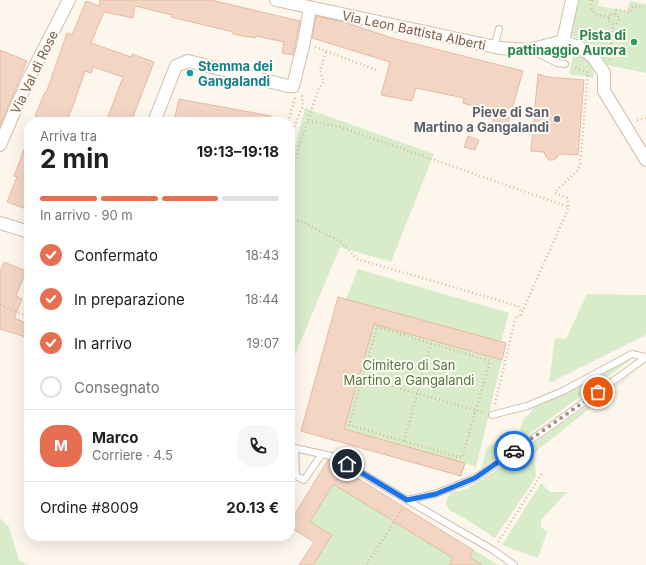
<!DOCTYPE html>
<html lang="it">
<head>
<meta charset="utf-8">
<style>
  :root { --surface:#fff; --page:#f6f6f6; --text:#202124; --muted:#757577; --line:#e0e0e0; --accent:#e76f51 }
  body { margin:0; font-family:Inter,sans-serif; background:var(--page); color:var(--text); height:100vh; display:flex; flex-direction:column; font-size:15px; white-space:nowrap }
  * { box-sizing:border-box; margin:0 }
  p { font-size:13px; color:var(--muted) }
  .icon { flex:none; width:22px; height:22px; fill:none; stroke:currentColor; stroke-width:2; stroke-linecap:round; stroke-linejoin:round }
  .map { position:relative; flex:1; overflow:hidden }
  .panel { position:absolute; left:24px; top:117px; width:271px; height:424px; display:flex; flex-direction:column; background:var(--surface); border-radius:16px; box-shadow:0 4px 16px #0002 }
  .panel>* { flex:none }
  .pin { position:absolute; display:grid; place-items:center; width:34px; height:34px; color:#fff; margin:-17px; border:2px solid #fff; border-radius:50%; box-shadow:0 1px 4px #0007 }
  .courier { position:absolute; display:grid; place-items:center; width:40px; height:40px; margin:-20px; border:3px solid #1a73e8; border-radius:50%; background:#fff; color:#222; box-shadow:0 1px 5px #0007 }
  .headline em { font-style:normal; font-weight:700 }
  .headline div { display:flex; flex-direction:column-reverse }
  .headline { display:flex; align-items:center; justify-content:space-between; height:68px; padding:0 16px }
  h1 { font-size:26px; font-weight:700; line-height:30px }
  .bar { display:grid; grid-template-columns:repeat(4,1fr); gap:6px 4px; align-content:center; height:48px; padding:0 16px }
  .bar i { height:5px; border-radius:3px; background:var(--line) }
  .bar .current { background:var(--accent) }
  .bar p { grid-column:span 4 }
  .line { display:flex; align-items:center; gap:10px; padding:0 16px; border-top:1px solid var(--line) }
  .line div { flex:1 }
  .round { display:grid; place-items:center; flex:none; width:42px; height:42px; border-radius:16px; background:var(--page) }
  ol { padding:0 16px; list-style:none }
  li { display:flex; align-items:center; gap:12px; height:44px }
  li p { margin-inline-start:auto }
  li .icon { padding:4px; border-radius:50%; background:var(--accent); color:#fff; stroke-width:4 }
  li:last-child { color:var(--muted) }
  li i { width:22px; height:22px; border:2px solid var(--line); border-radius:50% }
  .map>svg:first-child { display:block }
</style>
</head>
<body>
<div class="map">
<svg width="646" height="565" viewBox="0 0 646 565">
  <rect width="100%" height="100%" fill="#fdf6ec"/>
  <!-- green -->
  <path fill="#d8ecc9" d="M578 0H599L598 6 627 11 630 1 646 4V73L607 65 594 46 571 35Z
    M574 51 586 55 595 69 593 78 569 74Z
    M305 108 434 154 391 262 340 247 290 367V166Z
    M358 269 509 313 501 342 506 343 476 467 465 463 461 476 301 431 338 297 346 299Z
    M587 294 646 295V335L549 383 555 338 566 339Z
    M632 359 481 469 487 447 520 430 524 418 531 413 532 409Z
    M638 370 534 453 536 477 495 538 463 517 450 511 446 504 447 499 451 493 466 489 483 479Z
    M328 460 498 565H299L314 542 290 527V522Z
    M541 483 550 492H567L541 520V527L547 532 538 558 502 545Z
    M0 518 9 527 19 560 28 565H0Z"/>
  <!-- building -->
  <path fill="#f3d5c3" stroke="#e6bba3" d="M100 0H211L300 21 293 55 282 53 284 42 256 36 255 38 233 34V32L171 17 172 15 135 6 133 18 104 12 91 43 131 57 132 54 154 62 131 122H106L123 77 93 67 91 73 85 71 73 106 66 122H48L35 116 45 92 46 93 67 33 72 35 86 1 99 6Z
    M316 16 344 22 392 38 523 71 505 133 489 131 496 113 463 103 464 98 416 88 412 101 381 95 390 62 312 38Z
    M0 50 27 61 0 126Z
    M538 74 548 77 584 80 578 155 559 154 557 158 553 160H549L546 157 544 152 531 151Z
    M179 99 271 116V122H174Z
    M468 136 479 140 475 150 464 147Z
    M28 139H29V210L7 202 17 177 14 176Z
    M4 262 26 271 16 296 22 299 14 318 29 324V338L0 329V272Z
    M338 297 506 343 502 360 374 324 344 429 465 463 461 476 301 431Z
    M328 460 473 550 470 557 482 565H449L453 558 333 484 310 522 332 535 313 565H299L314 542 290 527V522Z"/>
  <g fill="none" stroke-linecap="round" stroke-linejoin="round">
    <!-- service casing -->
    <g stroke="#d1beb0" stroke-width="8">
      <path id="service" d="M494 47 499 29
        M531 50 557 63 565 64
        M492 415 527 406 563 391 632 354 646 357
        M322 454 304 480 296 476 295 448 335 457 407 500 435 494 475 478 551 426 645 358
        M407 500 493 550 514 565"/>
    </g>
    <!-- minor casing -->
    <g stroke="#d1beb0" stroke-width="14">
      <path id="minor" d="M276 0 500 48 529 50 563 41
        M563 41 581 48 593 57 604 73V91L646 160
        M563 41 572 0
        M154 122 176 66 188 61 288 86H293L304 42 310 8
        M0 145 28 80 69 0
        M0 223 29 232"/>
    </g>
    <!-- path -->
    <path stroke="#d9b8a5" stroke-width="2.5" stroke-dasharray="1 3" stroke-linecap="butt" d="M592 0C589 15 597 15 609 17
      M615 14 616 10 631 12 633 6 646 8
      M609 19a5 5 0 1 1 10 0a5 5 0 1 1-10 0Z
      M315 47 376 70
      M610 60 613 24
      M637 120 646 118
      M308 121 340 127 569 207
      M288 122 295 98
      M290 138 303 105 302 96H301
      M290 173 319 88 324 82 320 71 326 51
      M290 217 305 223 341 242 357 259 518 306 522 313
      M0 305 29 317
      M377 327 490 361 462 458 349 425Z
      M339 371 485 413
      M495 404 516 316 520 317 569 207 567 198 555 193 557 190 577 171 580 165 588 73 573 67
      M404 441 431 343
      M498 542 543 472
      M367 564 403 507"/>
    <!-- service -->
    <use href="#service" stroke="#fff" stroke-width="6"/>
    <!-- minor -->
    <use href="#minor" stroke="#fff" stroke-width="12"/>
  </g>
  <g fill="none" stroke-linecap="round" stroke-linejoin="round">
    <!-- done -->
    <path stroke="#a89285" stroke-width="4" stroke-dasharray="0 7.2" d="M514 451 598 392"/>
    <!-- route -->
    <path stroke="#1a73e8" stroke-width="5" d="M347 464 407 500 436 494 475 478 514 451"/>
  </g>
  <!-- markers -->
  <circle fill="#2e9e5b" stroke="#fffaf3" stroke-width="1.5" cx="634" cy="42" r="4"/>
  <circle fill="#0f9aa8" stroke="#fffaf3" stroke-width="1.5" cx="190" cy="73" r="4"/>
  <circle fill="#6b7280" stroke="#fffaf3" stroke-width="1.5" cx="557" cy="119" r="4"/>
  <g text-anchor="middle" stroke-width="4" stroke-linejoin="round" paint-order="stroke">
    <!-- street labels -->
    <g font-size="13" fill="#7a5c4d" stroke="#fffaf3">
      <text transform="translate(414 30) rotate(12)" y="5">Via Leon Battista Alberti</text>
      <text transform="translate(34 72) rotate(-64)" y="5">Via Val di Rose</text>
    </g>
    <!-- leisure labels -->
    <g font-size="13" font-weight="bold" fill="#27864d" stroke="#fffaf3" text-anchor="end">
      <text x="626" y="40">Pista di<tspan x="626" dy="15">pattinaggio Aurora</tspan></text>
    </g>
    <!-- culture labels -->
    <g font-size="13" font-weight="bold" fill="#0d838f" stroke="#fffaf3" text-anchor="start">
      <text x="198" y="71">Stemma dei<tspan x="198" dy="15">Gangalandi</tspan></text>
    </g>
    <!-- worship labels -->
    <g font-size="13" font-weight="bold" fill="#5b616d" stroke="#fffaf3" text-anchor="end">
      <text x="549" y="117">Pieve di San<tspan x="549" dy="15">Martino a Gangalandi</tspan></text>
    </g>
    <!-- park labels -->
    <g font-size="13" fill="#537a41" stroke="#fffaf3">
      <text x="409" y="370">Cimitero di San<tspan x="409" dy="15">Martino a Gangalandi</tspan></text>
    </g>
  </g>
</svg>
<div class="pin" style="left:598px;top:392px;background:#ea580c"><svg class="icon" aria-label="bag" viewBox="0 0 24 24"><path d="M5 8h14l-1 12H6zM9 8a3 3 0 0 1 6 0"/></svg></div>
<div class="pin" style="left:347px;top:464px;background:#1f2937"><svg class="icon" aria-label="home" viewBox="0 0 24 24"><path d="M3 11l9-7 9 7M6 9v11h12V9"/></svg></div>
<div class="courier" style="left:514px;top:451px"><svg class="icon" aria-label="car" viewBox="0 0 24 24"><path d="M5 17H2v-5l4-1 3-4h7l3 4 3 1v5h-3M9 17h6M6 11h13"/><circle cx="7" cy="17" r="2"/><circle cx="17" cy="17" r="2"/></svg></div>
<section class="panel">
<div class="headline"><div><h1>2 min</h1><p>Arriva tra</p></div><em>19:13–19:18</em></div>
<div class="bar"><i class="current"></i><i class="current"></i><i class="current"></i><i></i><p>In arrivo · 90 m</p></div>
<ol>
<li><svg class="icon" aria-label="check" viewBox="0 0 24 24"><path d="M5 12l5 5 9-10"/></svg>Confermato<p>18:43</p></li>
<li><svg class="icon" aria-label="check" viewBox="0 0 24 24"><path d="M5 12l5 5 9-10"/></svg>In preparazione<p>18:44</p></li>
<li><svg class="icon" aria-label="check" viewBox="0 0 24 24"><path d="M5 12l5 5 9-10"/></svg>In arrivo<p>19:07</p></li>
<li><i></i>Consegnato</li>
</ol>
<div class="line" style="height:72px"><b class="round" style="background:var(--accent);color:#fff">M</b><div><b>Marco</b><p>Corriere · 4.5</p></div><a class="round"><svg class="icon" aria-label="phone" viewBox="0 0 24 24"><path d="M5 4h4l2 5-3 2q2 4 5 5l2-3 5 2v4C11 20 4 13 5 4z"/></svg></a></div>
<div class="line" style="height:52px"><div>Ordine #8009</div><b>20.13 €</b></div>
</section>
</div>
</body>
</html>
